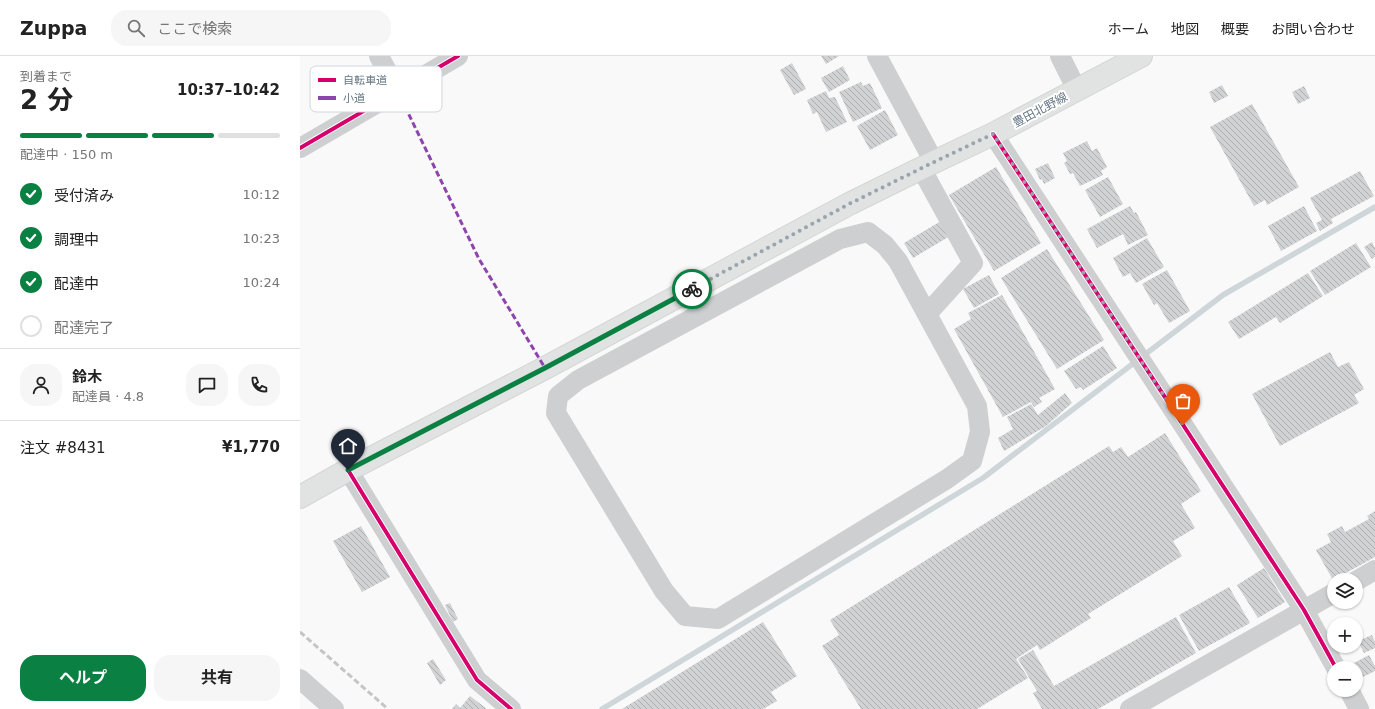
<!DOCTYPE html>
<html lang="ja">
<head>
<meta charset="utf-8">
<style>
  :root { --surface:#fff; --page:#f6f6f6; --text:#222; --muted:#767676; --line:#e0e0e0; --accent:#0b8043 }
  body { margin:0; font-family:"DejaVu Sans","Noto Sans JP",sans-serif; background:var(--page); color:var(--text); height:100vh; display:flex; flex-direction:column; font-size:15px; white-space:nowrap }
  * { box-sizing:border-box; margin:0 }
  p { font-size:13px; color:var(--muted) }
  .icon { flex:none; width:22px; height:22px; fill:none; stroke:currentColor; stroke-width:2; stroke-linecap:round; stroke-linejoin:round }
  .map { position:relative; flex:1; overflow:hidden }
  .drawer { display:flex; flex-direction:column; background:var(--surface); width:300px }
  .drawer>* { flex:none }
  .tools { position:absolute; left:1027px; top:517px; display:grid; gap:8px }
  .tools a { display:grid; place-items:center; width:36px; height:36px; border-radius:50%; background:var(--surface); box-shadow:0 1px 3px #0004; font-size:20px }
  .pin { position:absolute; display:grid; place-items:center; width:34px; height:34px; color:#fff; margin:-41px -17px; border-radius:50% 50% 50% 0; rotate:-45deg; box-shadow:0 0 4px #0007 }
  .pin .icon { rotate:45deg }
  .courier { position:absolute; display:grid; place-items:center; width:40px; height:40px; margin:-20px; border:3px solid #0b8043; border-radius:50%; background:#fff; color:#222; box-shadow:0 1px 5px #0007 }
  .summary em { font-style:normal; font-weight:700 }
  .summary div { display:flex; flex-direction:column-reverse }
  .summary { display:flex; align-items:center; justify-content:space-between; height:68px; padding:0 20px }
  h1 { font-size:26px; font-weight:700; line-height:30px }
  .bar { display:grid; grid-template-columns:repeat(4,1fr); gap:6px 4px; align-content:center; height:48px; padding:0 20px }
  .bar i { height:5px; border-radius:3px; background:var(--line) }
  .bar .selected { background:var(--accent) }
  .bar p { grid-column:span 4 }
  .line { display:flex; align-items:center; gap:10px; padding:0 20px; border-top:1px solid var(--line) }
  .line div { flex:1 }
  .round { display:grid; place-items:center; flex:none; width:42px; height:42px; border-radius:16px; background:var(--page) }
  ol { padding:0 20px; list-style:none }
  li { display:flex; align-items:center; gap:12px; height:44px }
  li p { margin-inline-start:auto }
  li .icon { padding:4px; border-radius:50%; background:var(--accent); color:#fff; stroke-width:4 }
  li:last-child { color:var(--muted) }
  li i { width:22px; height:22px; border:2px solid var(--line); border-radius:50% }
  .primary-button { display:flex; gap:8px; margin-top:auto; padding:8px 20px }
  .primary-button a { flex:1; height:46px; border-radius:16px; background:var(--accent); color:#fff; font-size:16px; font-weight:700; line-height:46px; text-align:center }
  .primary-button a+a { background:var(--page); color:var(--text) }
  header { display:flex; align-items:center; gap:24px; box-sizing:border-box; height:56px; padding:0 20px; background:var(--surface); border-bottom:1px solid var(--line) }
  header strong { font-size:19px }
  nav { display:flex; gap:22px; margin-inline-start:auto; font-size:14px }
  .search { width:280px; height:36px; background:var(--page); display:flex; align-items:center; gap:10px; box-sizing:border-box; padding:0 14px; border-radius:16px; color:var(--muted); font-size:15px }
  main { display:flex; flex:1; min-height:0 }
  .map>svg:first-child { display:block }
</style>
</head>
<body>
<header>
<strong>Zuppa</strong>
<div class="search"><svg class="icon" aria-label="search" viewBox="0 0 24 24"><circle cx="10" cy="10" r="6"/><path d="M15 15l6 6"/></svg>ここで検索</div>
<nav><a>ホーム</a><a>地図</a><a>概要</a><a>お問い合わせ</a></nav>
</header>
<main>
<section class="drawer">
<div class="summary"><div><h1>2 分</h1><p>到着まで</p></div><em>10:37–10:42</em></div>
<div class="bar"><i class="selected"></i><i class="selected"></i><i class="selected"></i><i></i><p>配達中 · 150 m</p></div>
<ol>
<li><svg class="icon" aria-label="check" viewBox="0 0 24 24"><path d="M5 12l5 5 9-10"/></svg>受付済み<p>10:12</p></li>
<li><svg class="icon" aria-label="check" viewBox="0 0 24 24"><path d="M5 12l5 5 9-10"/></svg>調理中<p>10:23</p></li>
<li><svg class="icon" aria-label="check" viewBox="0 0 24 24"><path d="M5 12l5 5 9-10"/></svg>配達中<p>10:24</p></li>
<li><i></i>配達完了</li>
</ol>
<div class="line" style="height:72px"><a class="round"><svg class="icon" aria-label="person" viewBox="0 0 24 24"><circle cx="12" cy="8" r="4"/><path d="M4 21q1-7 8-7t8 7"/></svg></a><div><b>鈴木</b><p>配達員 · 4.8</p></div><a class="round"><svg class="icon" aria-label="chat" viewBox="0 0 24 24"><path d="M4 5h16v11H9l-5 4z"/></svg></a><a class="round"><svg class="icon" aria-label="phone" viewBox="0 0 24 24"><path d="M5 4h4l2 5-3 2q2 4 5 5l2-3 5 2v4C11 20 4 13 5 4z"/></svg></a></div>
<div class="line" style="height:52px"><div>注文 #8431</div><b>¥1,770</b></div>
<div class="primary-button"><a>ヘルプ</a><a>共有</a></div>
</section>
<div class="map">
<svg width="1075" height="653" viewBox="0 0 1075 653">
  <defs>
    <pattern id="building-back-hatch" width="6" height="6" patternUnits="userSpaceOnUse"><rect width="6" height="6" fill="#d0d2d3"/><path d="M-1 5l2 2M0 0l6 6M5-1l2 2" fill="none" stroke="#acafb1"/></pattern>
  </defs>
  <rect width="100%" height="100%" fill="#f9f9f9"/>
  <g fill="none" stroke-linecap="round" stroke-linejoin="round">
    <!-- stream -->
    <path stroke="#ced6d9" stroke-width="5.5" d="M302 653 683 422 923 239 1075 151"/>
  </g>
  <!-- building -->
  <path fill="url(#building-back-hatch)" d="M521 0H539L526 8Z
    M492 7 506 33 494 39 480 14Z
    M543 10 550 24 529 36 521 22Z
    M561 26 563 30 570 27 582 52 553 66 539 36Z
    M922 29 928 40 914 47 909 36Z
    M1004 30 1010 42 998 48 992 36Z
    M526 35 529 42 535 41 547 66 526 76 517 56 513 58 507 44Z
    M952 48 999 131 967 149 965 144 954 150 910 71Z
    M585 54 598 79 570 94 557 70Z
    M787 85 792 95 797 92 807 111 801 115 803 119 780 130 773 117 770 118 764 107 767 105 763 97Z
    M748 107 755 122 744 128 742 123 740 124 735 113Z
    M696 111 741 187 694 215 649 139Z
    M1060 115 1074 140 1031 163 1033 167 1020 175 1016 167 1022 164 1010 142Z
    M808 121 823 148 800 161 785 134Z
    M830 150 834 157 836 156 848 179 828 189 823 178 797 192 787 173Z
    M1004 150 1017 175 981 195 968 170Z
    M641 165 650 180 613 202 604 187Z
    M847 182 864 211 836 227 830 217 823 221 813 202Z
    M1072 186 1075 192V201L1072 203 1064 191Z
    M1056 187 1071 211 1025 239 1010 215Z
    M747 193 804 284 757 313 701 222Z
    M867 214 890 255 869 267 857 247 854 249 842 228Z
    M1008 217 1023 240 980 267 976 261 939 283 928 266Z
    M689 219 699 238 674 252 663 233Z
    M702 239 755 333 739 342 742 346 734 351 731 346 703 361 654 273 671 263 668 257Z
    M803 290 817 312 783 334 781 331 776 333 764 315Z
    M1030 296 1038 311 1049 306 1064 333 1054 339 1059 347 980 390 952 338Z
    M765 337 772 347 746 370 704 395 698 382 713 373 707 361 731 348 738 359Z
    M865 377 901 435 881 448 895 472 873 485 882 500 788 558 791 562 740 594 737 589 716 603 728 622 677 653H561L522 590 539 579 530 564 809 390 813 396 821 391 828 401Z
    M1075 455V501L1033 524 1016 494 1031 486 1027 478 1042 470 1045 476 1069 463 1067 460Z
    M61 470 90 521 62 536 33 485Z
    M964 512 985 546 958 562 937 529Z
    M929 531 950 567 899 595 879 559Z
    M150 547 158 563 153 566 145 549Z
    M876 561 896 597 798 653H742L733 637 737 635 718 603 733 594 754 630Z
    M463 566 497 620 471 636 477 645 463 653H322Z
    M1072 579 1075 586V592L1064 597 1058 585Z
    M1069 599 1075 610V615L1057 624 1056 612H1051L1050 609Z
    M133 603 146 624 140 629 127 607Z
    M170 640 187 653H152L156 648 160 652Z"/>
  <g fill="none" stroke-linecap="round" stroke-linejoin="round">
    <!-- major casing -->
    <g stroke="#d5d6d7" stroke-width="24">
      <path id="major" d="M0 441 48 414 245 312 549 148 634 106 693 78 841 0"/>
    </g>
    <!-- minor -->
    <path stroke="#cecfd0" stroke-width="20" d="M79 0 97 34
      M577 0 634 106
      M760 0 777 34
      M693 78 1004 554 1036 612
      M0 92 158 0
      M621 112 673 207 627 258
      M568 176 585 189 598 205 677 350 680 376 672 405 647 423 418 563 385 560 364 535 256 357 258 340 278 324 540 183Z
      M48 414 177 624 211 653
      M1056 525 1075 514
      M0 623 34 653
      M1049 634 1059 653
      M830 653 1034 537"/>
    <!-- major -->
    <use href="#major" stroke="#e1e2e2" stroke-width="22"/>
    <!-- rail -->
    <path stroke="#c3c5c6" stroke-width="3" stroke-dasharray="6 3" stroke-linecap="butt" d="M0 576 88 653"/>
    <!-- quiet -->
    <path stroke="#8e44ad" stroke-width="3" stroke-dasharray="6 3" stroke-linecap="butt" d="M97 34 179 203 245 312"/>
    <!-- cycleway casing -->
    <g stroke="#fff" stroke-width="6">
      <path id="cycleway" d="M693 78 1004 554 1036 612
        M0 92 158 0
        M48 414 177 624 211 653"/>
    </g>
    <!-- cycleway -->
    <use href="#cycleway" stroke="#d6006c" stroke-width="4"/>
  </g>
  <g fill="none" stroke-linecap="round" stroke-linejoin="round">
    <!-- done -->
    <path stroke="#99a4ac" stroke-width="4" stroke-dasharray="0 7.2" d="M392 233 549 148 634 106 693 78 883 369"/>
    <!-- route -->
    <path stroke="#0b8043" stroke-width="5" d="M48 414 245 312 392 233"/>
  </g>
  <g text-anchor="middle" stroke-width="4" stroke-linejoin="round" paint-order="stroke">
    <!-- street labels -->
    <g font-size="12" fill="#657683" stroke="#fff">
      <text transform="translate(740 54) rotate(-28)" y="4">豊田北野線</text>
    </g>
  </g>
  <!-- legend -->
  <rect x="10" y="10" width="132" height="46" rx="6" fill="#fff" stroke="#d1d6da" stroke-width="1"/>
  <rect x="18" y="22" width="18" height="4" fill="#d6006c"/>
  <rect x="18" y="40" width="18" height="4" fill="#8e44ad"/>
  <g font-size="11" fill="#657683">
    <text x="43" y="28">自転車道</text>
    <text x="43" y="46">小道</text>
  </g>
</svg>
<div class="tools">
<a><svg class="icon" aria-label="layers" viewBox="0 0 24 24"><path d="M12 4l9 5-9 5-9-5zM3 14l9 5 9-5"/></svg></a>
<a>+</a>
<a>−</a>
</div>
<div class="pin" style="left:883px;top:369px;background:#ea580c"><svg class="icon" aria-label="bag" viewBox="0 0 24 24"><path d="M5 8h14l-1 12H6zM9 8a3 3 0 0 1 6 0"/></svg></div>
<div class="pin" style="left:48px;top:414px;background:#1f2937"><svg class="icon" aria-label="home" viewBox="0 0 24 24"><path d="M3 11l9-7 9 7M6 9v11h12V9"/></svg></div>
<div class="courier" style="left:392px;top:233px"><svg class="icon" aria-label="bike" viewBox="0 0 24 24"><circle cx="6" cy="16" r="4"/><circle cx="18" cy="16" r="4"/><path d="M6 16l4-8h5l3 8M10 8l3 8H6M13 5h3"/></svg></div>
</div>
</main>
</body>
</html>
